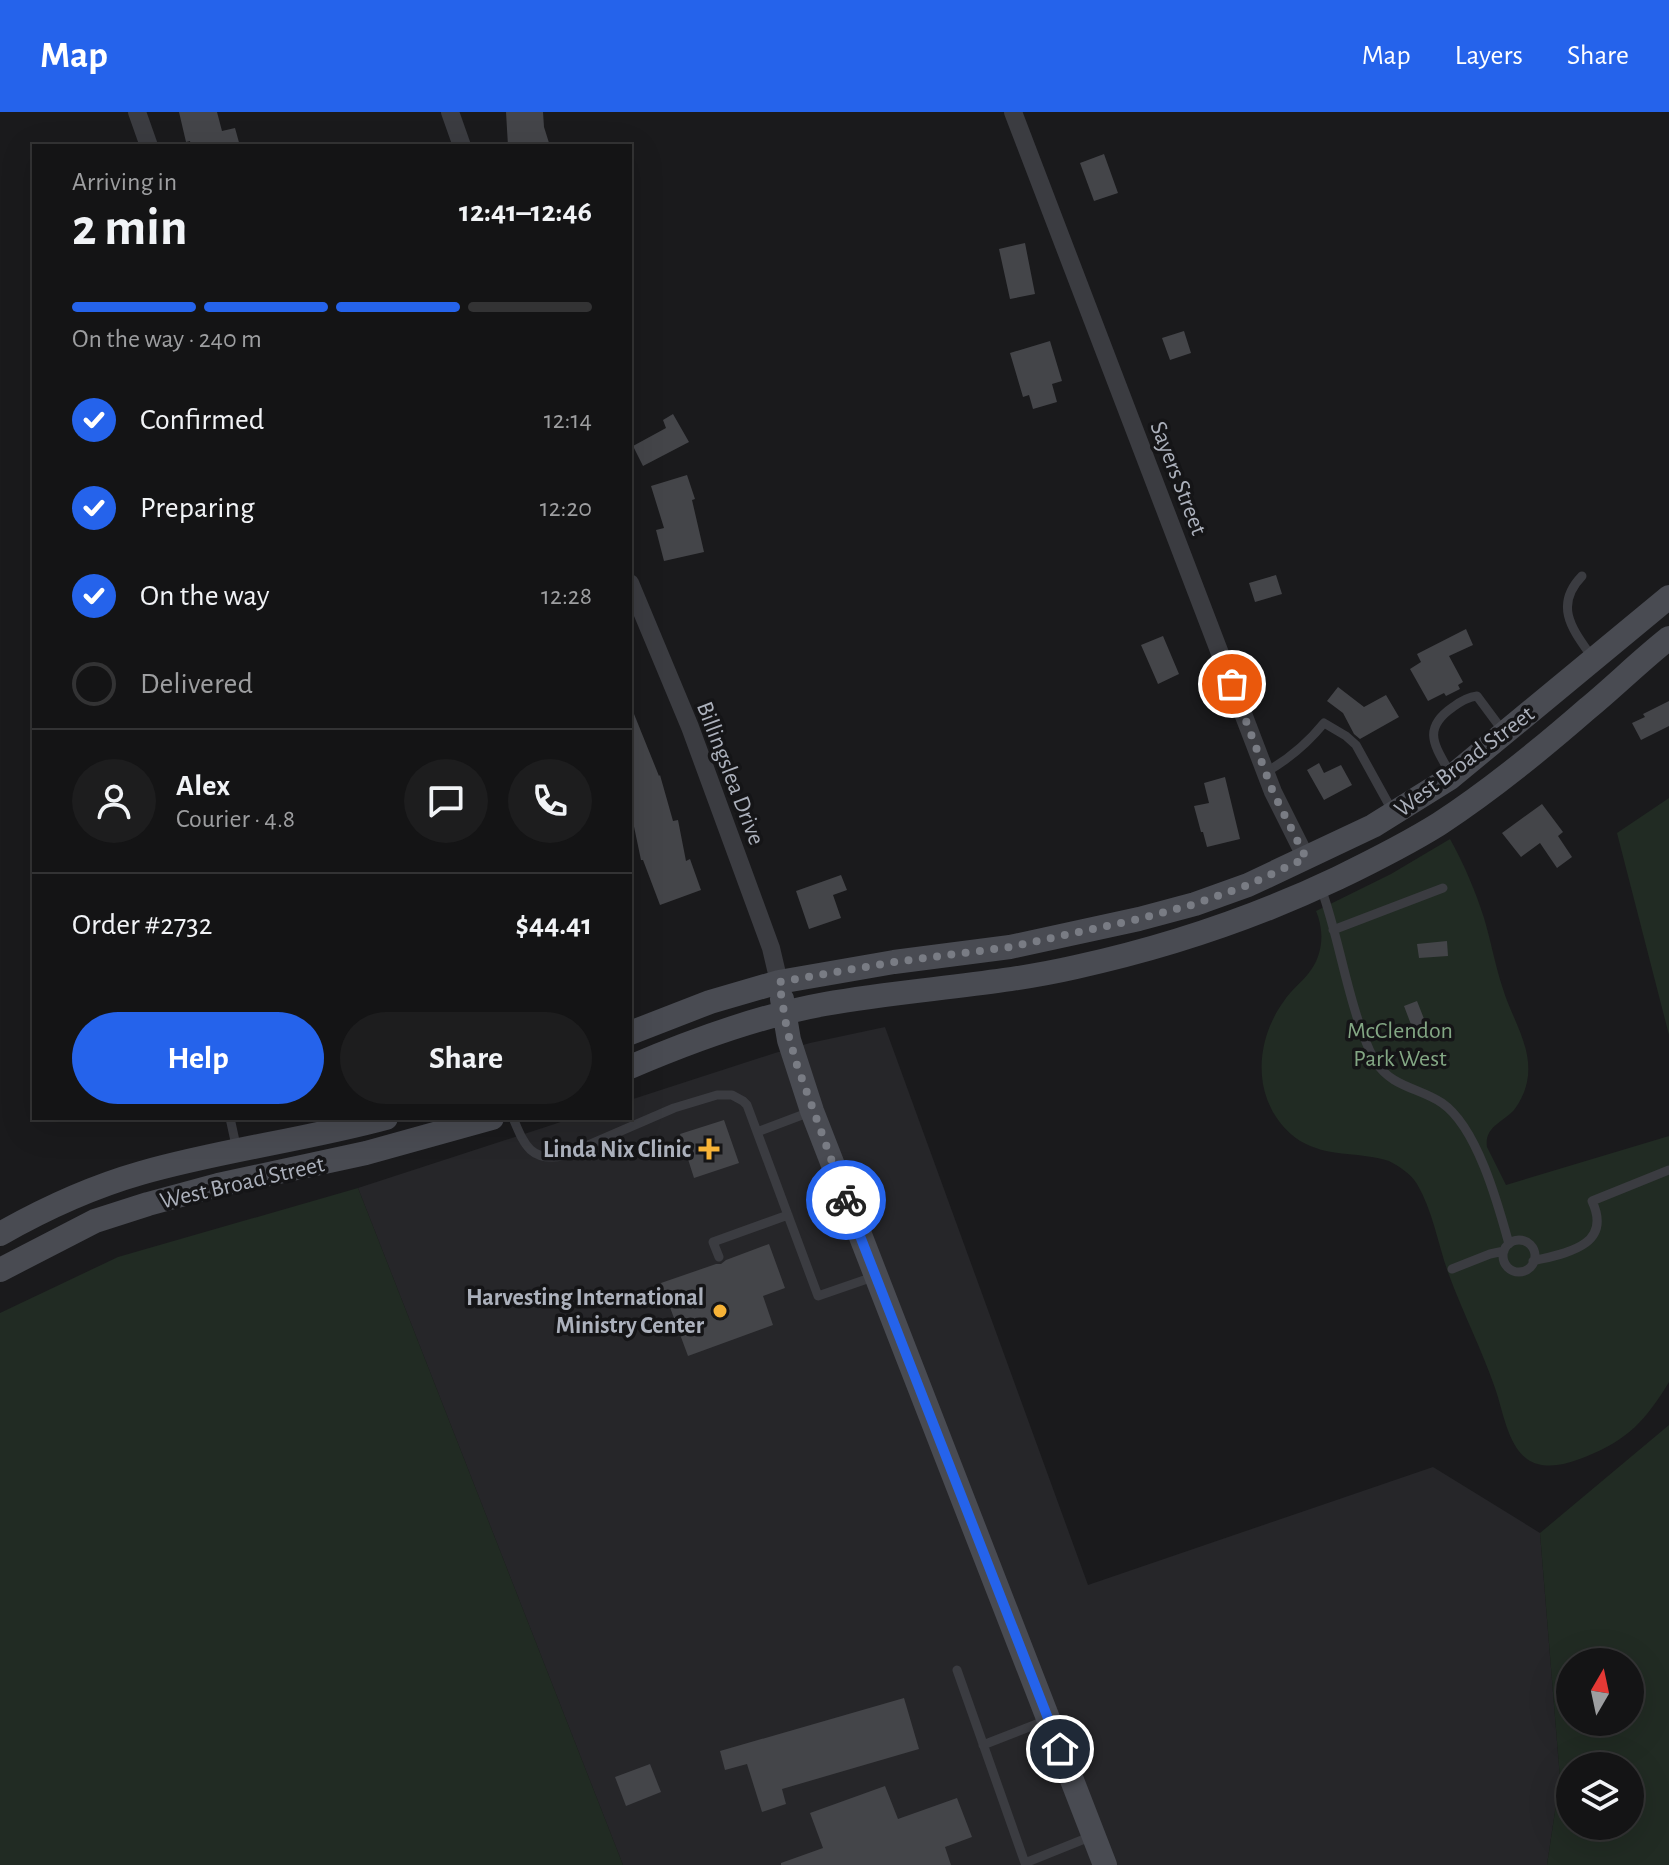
<!DOCTYPE html>
<html lang="en">
<head>
<meta charset="utf-8">
<style>
  :root { --surface:#141415; --page:#1d1d1e; --text:#f1f3f6; --muted:#9d9ea0; --line:#333334; --accent:#2563eb }
  body { margin:0; font-family:"Alegreya Sans",sans-serif; background:var(--page); color:var(--text); height:100vh; display:flex; flex-direction:column; font-size:30px; white-space:nowrap }
  * { box-sizing:border-box; margin:0 }
  p { font-size:26px; color:var(--muted) }
  .icon { flex:none; width:44px; height:44px; fill:none; stroke:currentColor; stroke-width:2; stroke-linecap:round; stroke-linejoin:round }
  .map { position:relative; flex:1; overflow:hidden }
  .drawer { position:absolute; left:32px; top:32px; width:600px; height:976px; display:flex; flex-direction:column; background:var(--surface); border-radius:0px; box-shadow:0 8px 32px #0002,0 0 0 2px var(--line) }
  .drawer>* { flex:none }
  .needle { width:52px; rotate:9deg }
  .fabs { position:absolute; left:1556px; top:1536px; display:grid; gap:16px }
  .fabs a { display:grid; place-items:center; width:88px; height:88px; border-radius:50%; background:var(--surface); box-shadow:0 8px 32px #0002,0 0 0 2px var(--line); font-size:40px }
  .pin { position:absolute; display:grid; place-items:center; width:68px; height:68px; color:#fff; margin:-34px; border:4px solid #fff; border-radius:50%; box-shadow:0 2px 8px #0007 }
  .courier { position:absolute; display:grid; place-items:center; width:80px; height:80px; margin:-40px; border:6px solid #2563eb; border-radius:50%; background:#fff; color:#222; box-shadow:0 2px 10px #0007 }
  .overview em { font-style:normal; font-weight:600 }
  .overview div { display:flex; flex-direction:column-reverse }
  .overview { display:flex; align-items:center; justify-content:space-between; height:136px; padding:0 40px }
  h1 { font-size:52px; font-weight:600; line-height:60px }
  .bar { display:grid; grid-template-columns:repeat(4,1fr); gap:12px 8px; align-content:center; height:96px; padding:0 40px }
  .bar i { height:10px; border-radius:6px; background:var(--line) }
  .bar .selected { background:var(--accent) }
  .bar p { grid-column:span 4 }
  .line { display:flex; align-items:center; gap:20px; padding:0 40px; border-top:2px solid var(--line) }
  .line div { flex:1 }
  .round { display:grid; place-items:center; flex:none; width:84px; height:84px; border-radius:42px; background:var(--page) }
  ol { padding:0 40px; list-style:none }
  li { display:flex; align-items:center; gap:24px; height:88px }
  li p { margin-inline-start:auto }
  li .icon { padding:8px; border-radius:50%; background:var(--accent); color:#fff; stroke-width:4 }
  li:last-child { color:var(--muted) }
  li i { width:44px; height:44px; border:4px solid var(--line); border-radius:50% }
  .button { display:flex; gap:16px; margin-top:auto; padding:16px 40px }
  .button a { flex:1; height:92px; border-radius:48px; background:var(--accent); color:#fff; font-size:32px; font-weight:600; line-height:92px; text-align:center }
  .button a+a { background:var(--page); color:var(--text) }
  header { display:flex; align-items:center; gap:48px; box-sizing:border-box; height:112px; padding:0 40px; background:var(--accent); color:#fff }
  header strong { font-size:38px }
  nav { display:flex; gap:44px; margin-inline-start:auto; font-size:28px }
  .map>svg:first-child { display:block }
</style>
</head>
<body>
<header>
<strong>Map</strong>
<nav><a>Map</a><a>Layers</a><a>Share</a></nav>
</header>
<div class="map">
<svg width="1669" height="1753" viewBox="0 0 1669 1753">
  <rect width="100%" height="100%" fill="#1a1a1c"/>
  <!-- built -->
  <path fill="#262629" d="M885 915 1088 1473 1433 1355 1540 1421 1560 1666 1547 1753H623L358 1076 573 1006H630V988L775 941 810 931Z"/>
  <!-- green -->
  <path fill="#212b23" fill-rule="evenodd" d="M1669 686V923L1617 721Z
    M1450 727C1464 752 1475 778 1484 806 1491 829 1495 853 1503 877 1512 907 1534 937 1527 970 1525 980 1520 990 1514 998 1503 1010 1484 1015 1487 1035L1506 1073 1669 1024V1270C1646 1308 1628 1328 1585 1345 1568 1352 1544 1359 1527 1347 1507 1332 1503 1298 1495 1276 1482 1238 1463 1201 1449 1163 1438 1133 1433 1099 1417 1072 1410 1061 1400 1055 1389 1049 1362 1040 1332 1045 1306 1032 1288 1023 1274 1006 1267 987 1255 954 1264 916 1284 889 1291 878 1301 871 1308 862 1323 844 1325 820 1316 799L1391 762Z
    M358 1076 623 1753H0V1201L118 1145Z
    M1669 1313V1753H1547L1560 1666 1540 1421ZM1570 1550H1630V1610H1570ZM1570 1654H1630V1714H1570Z"/>
  <!-- building -->
  <path fill="#444549" d="M179 0H217L222 19 235 16 240 34H191L190 29 186 30Z
    M506 0H543L544 15 550 34H508Z
    M1104 42 1118 81 1094 89 1080 51Z
    M1025 131 1035 182 1010 187 999 137Z
    M1184 219 1191 241 1170 248 1162 226Z
    M1050 229 1062 269 1052 272 1057 290 1033 297 1029 283 1023 285 1010 241Z
    M673 302 689 330 643 354 633 334 666 316 663 308Z
    M687 363 695 387 692 388 704 440 664 449 656 418 664 416 651 374Z
    M1276 463 1282 482 1255 490 1249 471Z
    M1466 517 1473 533 1449 544 1463 570 1458 573 1460 577 1446 584 1444 581 1428 589 1410 557 1421 550 1417 542Z
    M1163 524 1179 562 1158 572 1141 533Z
    M1338 575 1364 595 1386 583 1399 605 1360 627 1354 622 1343 601 1327 589Z
    M1669 589V614L1641 628 1632 611 1645 605 1643 602Z
    M630 592 659 664 660 663 673 709 678 708 686 749 690 747 701 778 660 793 643 748H641L632 705H630Z
    M1319 651 1324 661 1341 653 1352 673 1324 688 1307 658Z
    M1225 665 1240 727 1207 735 1203 720H1201L1194 694 1209 691 1204 671Z
    M1542 692 1563 720 1558 724 1572 745 1557 756 1540 731 1521 745 1502 721Z
    M841 763 847 778 833 783 841 806 809 817 796 779Z
    M1447 829 1448 844 1419 846 1417 832Z
    M1417 889 1428 917 1415 923 1404 894Z
    M724 1008 739 1051 694 1066 680 1022Z
    M769 1132 785 1176 763 1184 773 1213 688 1244 661 1171 716 1152H721L726 1148Z
    M904 1586 919 1637 782 1677 786 1692 762 1700 747 1652 725 1658 720 1639Z
    M650 1652 661 1680 626 1694 615 1665Z
    M885 1674 898 1707 957 1686 972 1725 945 1735 951 1753H781V1751L823 1736 810 1701Z"/>
  <g fill="none" stroke-linecap="round" stroke-linejoin="round">
    <!-- lane -->
    <path stroke="#3b3c41" stroke-width="9" d="M1582 464C1553 494 1573 518 1592 545
      M1266 660C1289 647 1307 632 1324 611L1346 624 1356 633 1393 700
      M1450 661C1435 634 1421 617 1453 595 1461 589 1468 585 1477 584L1503 619
      M1321 776C1337 820 1344 867 1359 911 1364 924 1368 939 1376 950 1391 975 1420 976 1442 991 1477 1015 1498 1092 1509 1132
      M1333 818 1443 776
      M230 1006 237 1038
      M513 1006C524 1032 530 1050 563 1044L674 996 717 983H732L743 989 747 993 818 1184 873 1165
      M757 1020 810 1000
      M1503 1144a16 16 0 1 1 32 0a16 16 0 1 1-32 0Z
      M719 1145 713 1130 788 1103
      M1533 1149C1566 1141 1613 1134 1592 1089L1669 1058
      M1452 1157 1490 1142 1504 1139
      M957 1558 1025 1751 1092 1724
      M983 1633 1047 1608"/>
    <!-- street -->
    <path stroke="#3b3c41" stroke-width="18" d="M137 0 149 34
      M450 0 462 34
      M1013 0 1273 680 1306 746
      M630 471 690 615 771 836 779 870"/>
    <!-- secondary -->
    <path stroke="#494b52" stroke-width="24" d="M782 887 789 928 812 999 1105 1753
      M630 921 710 890 779 870 894 850 1010 835 1139 807 1195 792 1248 773 1373 714 1450 666 1669 485
      M630 955C693 928 758 904 825 892 908 877 993 874 1076 855 1167 835 1254 806 1338 766 1373 749 1407 732 1439 712 1491 678 1540 638 1587 597 1615 574 1641 548 1669 526
      M0 1122C44 1097 92 1075 141 1061 221 1038 305 1028 386 1006
      M0 1158 95 1109 148 1092 218 1073 366 1041 492 1006"/>
  </g>
  <g fill="none" stroke-linecap="round" stroke-linejoin="round">
    <!-- done -->
    <path stroke="#797c84" stroke-width="8" stroke-dasharray="0 14.4" d="M846 1088 797 953 787 918 779 870 894 850 1010 835 1139 807 1195 792 1248 773 1306 746 1273 680 1232 572"/>
    <!-- route -->
    <path stroke="#2563eb" stroke-width="10" d="M846 1088 1060 1637"/>
  </g>
  <!-- markers -->
  <g fill="#f7b337" stroke="#151517" stroke-width="3">
    <path d="M705 1025h8v8h8v8h-8v8h-8v-8h-8v-8h8z"/>
    <circle cx="720" cy="1199" r="8"/>
  </g>
  <g text-anchor="middle" stroke-width="7" stroke-linejoin="round" paint-order="stroke">
    <!-- street labels -->
    <g font-size="24" fill="#acb1bc" stroke="#151517">
      <text transform="translate(1179 366) rotate(69)" y="8">Sayers Street</text>
      <text transform="translate(1464 649) rotate(-37)" y="8">West Broad Street</text>
      <text transform="translate(731 661) rotate(69)" y="8">Billingslea Drive</text>
      <text transform="translate(242 1070) rotate(-13)" y="8">West Broad Street</text>
    </g>
    <!-- park labels -->
    <g font-size="24" fill="#83a784" stroke="#151517">
      <text x="1400" y="926">McClendon<tspan x="1400" dy="28">Park West</tspan></text>
    </g>
    <!-- poi labels -->
    <g font-size="24" font-weight="bold" fill="#acb1bc" stroke="#151517" text-anchor="end">
      <text x="691" y="1045">Linda Nix Clinic</text>
      <text x="704" y="1193">Harvesting International<tspan x="704" dy="28">Ministry Center</tspan></text>
    </g>
  </g>
</svg>
<div class="fabs">
<a><svg class="needle" viewBox="-14 -14 28 28"><path d="M0-13l5 13h-10z" fill="#e53935"/><path d="M0 13l5-13h-10z" fill="#9d9ea0"/></svg></a>
<a><svg class="icon" aria-label="layers" viewBox="0 0 24 24"><path d="M12 4l9 5-9 5-9-5zM3 14l9 5 9-5"/></svg></a>
</div>
<div class="pin" style="left:1232px;top:572px;background:#ea580c"><svg class="icon" aria-label="bag" viewBox="0 0 24 24"><path d="M5 8h14l-1 12H6zM9 8a3 3 0 0 1 6 0"/></svg></div>
<div class="pin" style="left:1060px;top:1637px;background:#1f2937"><svg class="icon" aria-label="home" viewBox="0 0 24 24"><path d="M3 11l9-7 9 7M6 9v11h12V9"/></svg></div>
<div class="courier" style="left:846px;top:1088px"><svg class="icon" aria-label="bike" viewBox="0 0 24 24"><circle cx="6" cy="16" r="4"/><circle cx="18" cy="16" r="4"/><path d="M6 16l4-8h5l3 8M10 8l3 8H6M13 5h3"/></svg></div>
<section class="drawer">
<div class="overview"><div><h1>2 min</h1><p>Arriving in</p></div><em>12:41–12:46</em></div>
<div class="bar"><i class="selected"></i><i class="selected"></i><i class="selected"></i><i></i><p>On the way · 240 m</p></div>
<ol>
<li><svg class="icon" aria-label="check" viewBox="0 0 24 24"><path d="M5 12l5 5 9-10"/></svg>Confirmed<p>12:14</p></li>
<li><svg class="icon" aria-label="check" viewBox="0 0 24 24"><path d="M5 12l5 5 9-10"/></svg>Preparing<p>12:20</p></li>
<li><svg class="icon" aria-label="check" viewBox="0 0 24 24"><path d="M5 12l5 5 9-10"/></svg>On the way<p>12:28</p></li>
<li><i></i>Delivered</li>
</ol>
<div class="line" style="height:144px"><a class="round"><svg class="icon" aria-label="person" viewBox="0 0 24 24"><circle cx="12" cy="8" r="4"/><path d="M4 21q1-7 8-7t8 7"/></svg></a><div><b>Alex</b><p>Courier · 4.8</p></div><a class="round"><svg class="icon" aria-label="chat" viewBox="0 0 24 24"><path d="M4 5h16v11H9l-5 4z"/></svg></a><a class="round"><svg class="icon" aria-label="phone" viewBox="0 0 24 24"><path d="M5 4h4l2 5-3 2q2 4 5 5l2-3 5 2v4C11 20 4 13 5 4z"/></svg></a></div>
<div class="line" style="height:104px"><div>Order #2732</div><b>$44.41</b></div>
<div class="button"><a>Help</a><a>Share</a></div>
</section>
</div>
</body>
</html>
